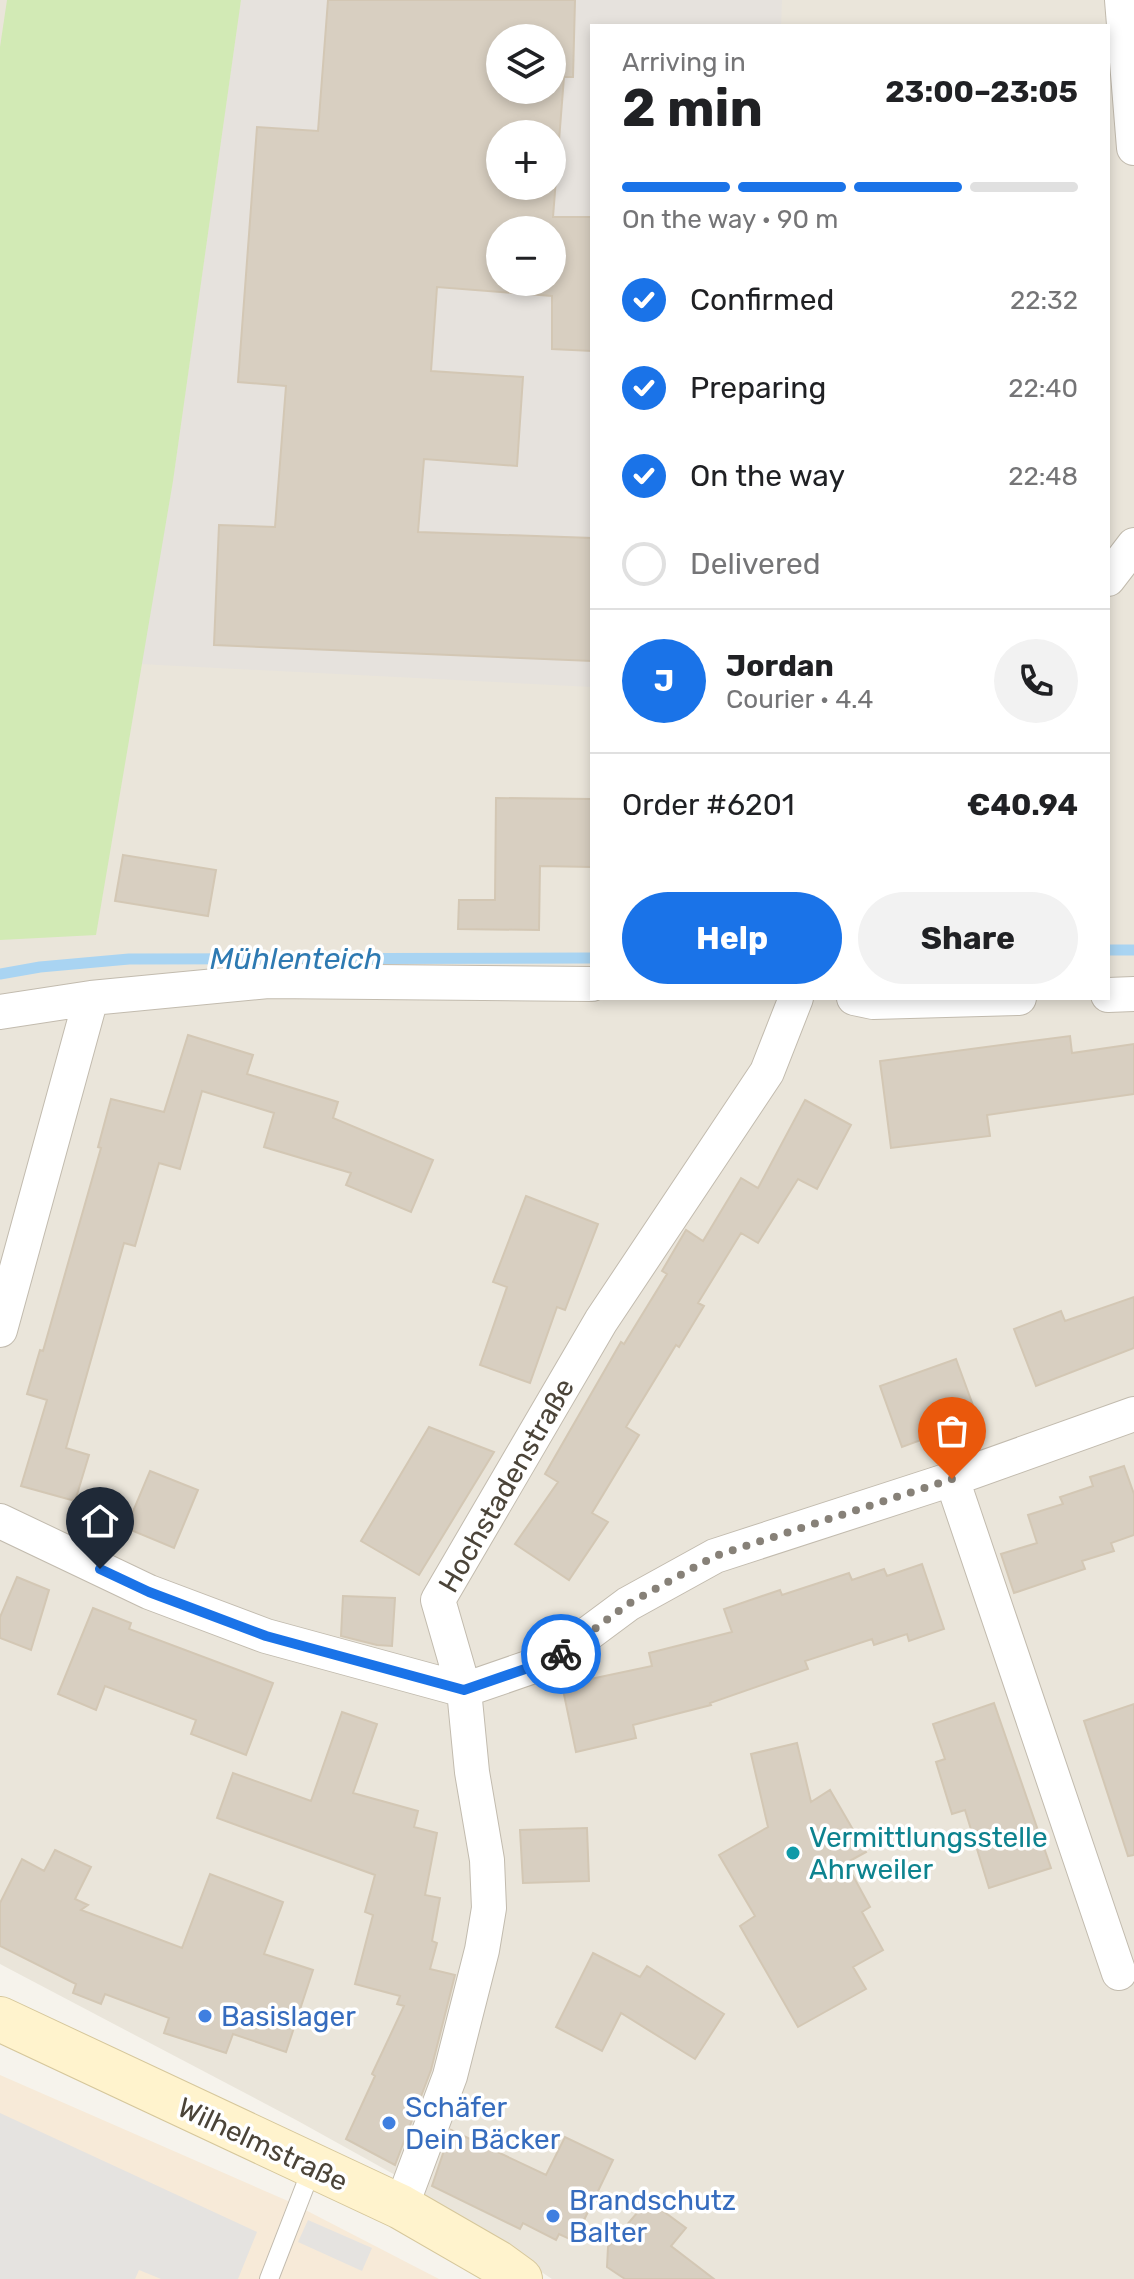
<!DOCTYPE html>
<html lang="en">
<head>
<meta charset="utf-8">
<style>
  :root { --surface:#fff; --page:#f2f2f2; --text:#202124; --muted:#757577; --line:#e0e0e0; --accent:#1a73e8 }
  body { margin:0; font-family:Rubik,sans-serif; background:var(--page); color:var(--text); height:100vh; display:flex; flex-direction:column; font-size:30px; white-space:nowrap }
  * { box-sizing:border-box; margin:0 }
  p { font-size:26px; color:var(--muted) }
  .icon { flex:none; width:44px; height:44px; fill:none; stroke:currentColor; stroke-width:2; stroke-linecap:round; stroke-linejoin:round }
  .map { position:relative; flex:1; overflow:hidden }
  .drawer { position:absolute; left:590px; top:24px; width:520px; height:976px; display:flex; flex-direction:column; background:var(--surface); border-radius:0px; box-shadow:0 4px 12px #0003 }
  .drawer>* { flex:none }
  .buttons { position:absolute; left:486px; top:24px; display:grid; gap:16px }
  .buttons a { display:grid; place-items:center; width:80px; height:80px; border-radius:50%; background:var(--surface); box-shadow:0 4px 12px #0003; font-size:40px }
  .pin { position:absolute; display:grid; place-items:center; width:68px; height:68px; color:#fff; margin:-82px -34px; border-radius:50% 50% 50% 0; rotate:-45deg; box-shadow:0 0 8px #0007 }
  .pin .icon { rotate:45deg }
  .courier { position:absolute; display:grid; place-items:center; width:80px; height:80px; margin:-40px; border:6px solid #1a73e8; border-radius:50%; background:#fff; color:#222; box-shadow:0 2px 10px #0007 }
  .head em { font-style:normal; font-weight:700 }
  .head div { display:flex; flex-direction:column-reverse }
  .head { display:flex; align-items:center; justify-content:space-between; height:136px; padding:0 32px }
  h1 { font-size:52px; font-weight:700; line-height:60px }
  .bar { display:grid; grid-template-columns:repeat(4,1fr); gap:12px 8px; align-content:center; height:96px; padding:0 32px }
  .bar i { height:10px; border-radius:6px; background:var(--line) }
  .bar .active { background:var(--accent) }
  .bar p { grid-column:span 4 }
  .line { display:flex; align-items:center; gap:20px; padding:0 32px; border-top:2px solid var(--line) }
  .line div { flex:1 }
  .round { display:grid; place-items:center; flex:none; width:84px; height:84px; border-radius:42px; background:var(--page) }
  ol { padding:0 32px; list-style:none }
  li { display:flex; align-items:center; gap:24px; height:88px }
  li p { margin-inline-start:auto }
  li .icon { padding:8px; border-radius:50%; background:var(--accent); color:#fff; stroke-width:4 }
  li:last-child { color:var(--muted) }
  li i { width:44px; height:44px; border:4px solid var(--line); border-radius:50% }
  .primary-button { display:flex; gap:16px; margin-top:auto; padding:16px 32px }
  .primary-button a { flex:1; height:92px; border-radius:48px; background:var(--accent); color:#fff; font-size:32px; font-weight:700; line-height:92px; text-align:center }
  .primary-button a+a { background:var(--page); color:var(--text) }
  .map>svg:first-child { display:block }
</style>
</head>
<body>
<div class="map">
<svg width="1134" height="2279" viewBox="0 0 1134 2279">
  <rect width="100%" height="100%" fill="#f6f3ec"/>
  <!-- residential -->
  <path fill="#eae5da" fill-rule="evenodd" d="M0 0H1134V2279H552L397 2176 298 2121 0 1964ZM592 26H1108V998H592ZM500 38H552V90H500ZM500 134H552V186H500ZM500 230H552V282H500Z"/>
  <!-- commercial -->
  <path fill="#f7ead8" d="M0 2075 288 2201 439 2279H0Z"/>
  <!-- industrial -->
  <path fill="#e6e2dd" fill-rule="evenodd" d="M241 0H782L781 26H592V687L140 664 173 481ZM500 38H552V90H500ZM500 134H552V186H500ZM500 230H552V282H500Z"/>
  <!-- green -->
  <path fill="#d2eab5" d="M7 0H241L173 481 96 935 0 940V47Z"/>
  <!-- parking -->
  <path fill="#e5e3e0" d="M0 2113 257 2232 238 2279H161L139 2270 135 2279H0Z
    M308 2220 372 2248 362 2271 298 2242Z"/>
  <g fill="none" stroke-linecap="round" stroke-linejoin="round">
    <!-- stream -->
    <path stroke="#a9d4f2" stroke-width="11" d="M1108 950H1134
      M0 974 40 967 129 959 592 958"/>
  </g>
  <!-- building -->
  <path fill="#d8cfc1" stroke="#d3c7b4" stroke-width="2" fill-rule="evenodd" d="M328 0H575L573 77H564L553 217H592V351L552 349V296L437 287 431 371 523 377 517 466 424 459 418 532 592 538V661L214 645 219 525 275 527 286 386 238 382 257 127 318 131ZM500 38H552V90H500ZM500 134H552V186H500ZM500 230H552V282H500Z
    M496 798 592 799V867L540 866 539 930 458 929 459 900H495Z
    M123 855 216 870 208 916 115 901Z
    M188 1035 253 1055 247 1074 338 1102 333 1118 433 1160 411 1212 346 1185 351 1173 264 1147 274 1113 202 1091 180 1169 159 1163 135 1246 124 1243 66 1448 89 1455 75 1501 21 1486 47 1400 27 1394 40 1350 43 1351 101 1148 98 1147 111 1099 164 1112Z
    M1070 1036 1072 1053 1134 1044V1094L987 1115 990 1136 891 1148 880 1061Z
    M805 1100 851 1125 817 1189 798 1179 758 1243 741 1233 698 1303 704 1306 679 1347 676 1345 626 1427 639 1435 592 1513 608 1522 569 1580 515 1544 558 1482 545 1474 621 1342 624 1344 667 1274 662 1271 686 1230 703 1241 741 1178 758 1188Z
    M526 1196 598 1224 565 1310 557 1307 530 1383 480 1365 507 1287 493 1282Z
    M1134 1297V1348L1036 1386 1014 1329 1061 1311 1065 1321Z
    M956 1359 978 1419 902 1447 880 1386Z
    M429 1427 494 1452 419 1575 361 1541Z
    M1124 1466 1134 1494V1535L1111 1543 1114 1551 1082 1561 1085 1569 1014 1593 1001 1554 1037 1543 1028 1515 1063 1504 1060 1497 1093 1486 1090 1477Z
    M150 1471 198 1490 174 1548 126 1528Z
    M922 1564 944 1629 909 1641 907 1634 874 1645 872 1639 805 1661 808 1669 710 1703 711 1705 633 1725 636 1738 576 1752 562 1685 652 1666 649 1653 732 1632 724 1609 780 1590 782 1595 849 1573 852 1580 884 1569 887 1576Z
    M17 1577 49 1590 31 1650 0 1638V1617Z
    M343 1596 395 1598 392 1646 377 1645 341 1636Z
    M93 1608 131 1623 129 1629 273 1683 246 1755 191 1734 196 1720 105 1686 96 1710 58 1694Z
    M994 1703 1051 1868 989 1888 965 1810 952 1814 936 1762 945 1759 933 1724Z
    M1134 1704V1855L1128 1856 1084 1721Z
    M342 1712 377 1724 353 1793 418 1811 414 1827 437 1833 425 1895 440 1898 432 1941 437 1943 430 1969 455 1975 431 2070 395 2165 346 2139 375 2076 372 2074 404 2006 397 2004 400 1996 355 1984 373 1915 365 1912 375 1875 217 1818 233 1773 311 1801Z
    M797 1743 811 1802 830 1790 866 1852 846 1863 870 1907 862 1912 883 1950 853 1967 866 1989 798 2027 740 1926 755 1916 719 1855 768 1827 751 1754Z
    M587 1828 589 1881 523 1883 520 1830Z
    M55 1850 91 1867 75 1899 88 1905 81 1910 182 1948 210 1874 283 1902 264 1954 313 1970 286 2052 233 2034 226 2053 164 2033 169 2018 105 1994 101 2004 73 1993 76 1984 0 1946V1903L22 1859 44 1871Z
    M593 1953 640 1977 647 1966 724 2014 695 2059 621 2013 602 2051 556 2027Z
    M451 2130 546 2175 565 2137 613 2160 574 2241 559 2234 556 2240 523 2223 520 2229 432 2186Z
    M648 2200 686 2228 671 2246 714 2279H625L607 2267 608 2247Z"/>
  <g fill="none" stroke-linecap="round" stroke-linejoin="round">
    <!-- service casing -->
    <g stroke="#c2bbae" stroke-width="20">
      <path id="service" d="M269 2279 312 2168"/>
    </g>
    <!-- minor casing -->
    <g stroke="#c2bbae" stroke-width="36">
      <path id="minor" d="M1122 0 1134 148
        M1108 579 1134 545
        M1108 995 1134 994
        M854 998 873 1002 1019 998
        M0 1012 91 998 268 981 592 984
        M0 1330 91 998
        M952 1479 1119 1973
        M0 1521 149 1592 266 1636 464 1690
        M464 1690 554 1659 628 1604 715 1556 952 1479 1134 1414
        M401 2207 450 2076 482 1950 489 1908 487 1860 472 1772 464 1690 438 1600 601 1321 767 1072 796 998"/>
    </g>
    <!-- secondary casing -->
    <g stroke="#d6c79b" stroke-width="46">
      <path id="secondary" d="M0 2019 401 2207 498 2263 520 2279"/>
    </g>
    <!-- service -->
    <use href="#service" stroke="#fff" stroke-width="18"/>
    <!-- minor -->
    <use href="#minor" stroke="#fff" stroke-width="34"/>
    <!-- secondary -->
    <use href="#secondary" stroke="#fff3cd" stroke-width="44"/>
  </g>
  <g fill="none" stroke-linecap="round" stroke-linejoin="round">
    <!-- done -->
    <path stroke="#878178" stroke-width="8" stroke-dasharray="0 14.4" d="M561 1654 628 1604 715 1556 952 1479"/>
    <!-- route -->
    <path stroke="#1a73e8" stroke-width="10" d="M100 1569 149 1592 266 1636 464 1690 554 1659 561 1654"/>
  </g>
  <!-- markers -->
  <circle fill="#0f9aa8" stroke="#fff" stroke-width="3" cx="793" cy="1853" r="8"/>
  <g fill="#3f7fe0" stroke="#fff" stroke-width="3">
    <circle cx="205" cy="2016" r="8"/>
    <circle cx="389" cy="2123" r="8"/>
    <circle cx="553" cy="2216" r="8"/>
  </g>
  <g text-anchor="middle" stroke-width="7" stroke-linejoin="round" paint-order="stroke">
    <!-- street labels -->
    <g font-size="28" fill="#4b4439" stroke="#fff">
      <text transform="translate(506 1485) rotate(-60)" y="10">Hochstadenstraße</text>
      <text transform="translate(263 2144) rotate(25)" y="10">Wilhelmstraße</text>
    </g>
    <!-- culture labels -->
    <g font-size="28" fill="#0d838f" stroke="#fff" text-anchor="start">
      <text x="809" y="1847">Vermittlungsstelle<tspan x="809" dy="32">Ahrweiler</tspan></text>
    </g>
    <!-- shop labels -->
    <g font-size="28" fill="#366cbe" stroke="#fff" text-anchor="start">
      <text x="221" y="2026">Basislager</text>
      <text x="405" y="2117">Schäfer<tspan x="405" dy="32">Dein Bäcker</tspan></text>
      <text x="569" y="2210">Brandschutz<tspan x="569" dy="32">Balter</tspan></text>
    </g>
    <!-- water labels -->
    <g font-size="30" font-style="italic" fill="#2e7ab2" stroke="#fff">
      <text x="296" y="969">Mühlenteich</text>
    </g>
  </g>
</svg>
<div class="buttons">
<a><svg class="icon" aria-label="layers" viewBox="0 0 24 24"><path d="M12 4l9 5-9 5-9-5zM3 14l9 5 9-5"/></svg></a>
<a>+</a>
<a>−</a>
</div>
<div class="pin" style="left:952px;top:1479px;background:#ea580c"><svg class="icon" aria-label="bag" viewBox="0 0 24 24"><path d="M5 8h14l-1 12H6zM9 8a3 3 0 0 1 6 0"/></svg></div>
<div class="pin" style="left:100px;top:1569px;background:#1f2937"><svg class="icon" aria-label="home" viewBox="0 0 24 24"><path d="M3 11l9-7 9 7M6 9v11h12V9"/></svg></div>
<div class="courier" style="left:561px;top:1654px"><svg class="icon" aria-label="bike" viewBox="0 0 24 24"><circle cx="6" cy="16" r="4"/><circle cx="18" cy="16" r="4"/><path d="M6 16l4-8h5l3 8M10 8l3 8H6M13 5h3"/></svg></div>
<section class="drawer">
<div class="head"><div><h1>2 min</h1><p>Arriving in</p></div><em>23:00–23:05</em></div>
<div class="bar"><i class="active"></i><i class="active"></i><i class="active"></i><i></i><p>On the way · 90 m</p></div>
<ol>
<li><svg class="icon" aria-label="check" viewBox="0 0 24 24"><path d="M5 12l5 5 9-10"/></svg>Confirmed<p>22:32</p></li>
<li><svg class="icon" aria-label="check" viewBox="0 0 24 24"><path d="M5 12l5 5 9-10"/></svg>Preparing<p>22:40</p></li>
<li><svg class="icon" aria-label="check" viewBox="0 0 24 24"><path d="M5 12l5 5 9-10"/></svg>On the way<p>22:48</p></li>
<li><i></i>Delivered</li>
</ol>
<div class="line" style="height:144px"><b class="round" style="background:var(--accent);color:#fff">J</b><div><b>Jordan</b><p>Courier · 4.4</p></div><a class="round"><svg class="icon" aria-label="phone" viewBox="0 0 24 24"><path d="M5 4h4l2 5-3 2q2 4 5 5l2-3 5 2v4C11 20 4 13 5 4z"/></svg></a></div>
<div class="line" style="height:104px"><div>Order #6201</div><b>€40.94</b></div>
<div class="primary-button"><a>Help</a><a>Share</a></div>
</section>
</div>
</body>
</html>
